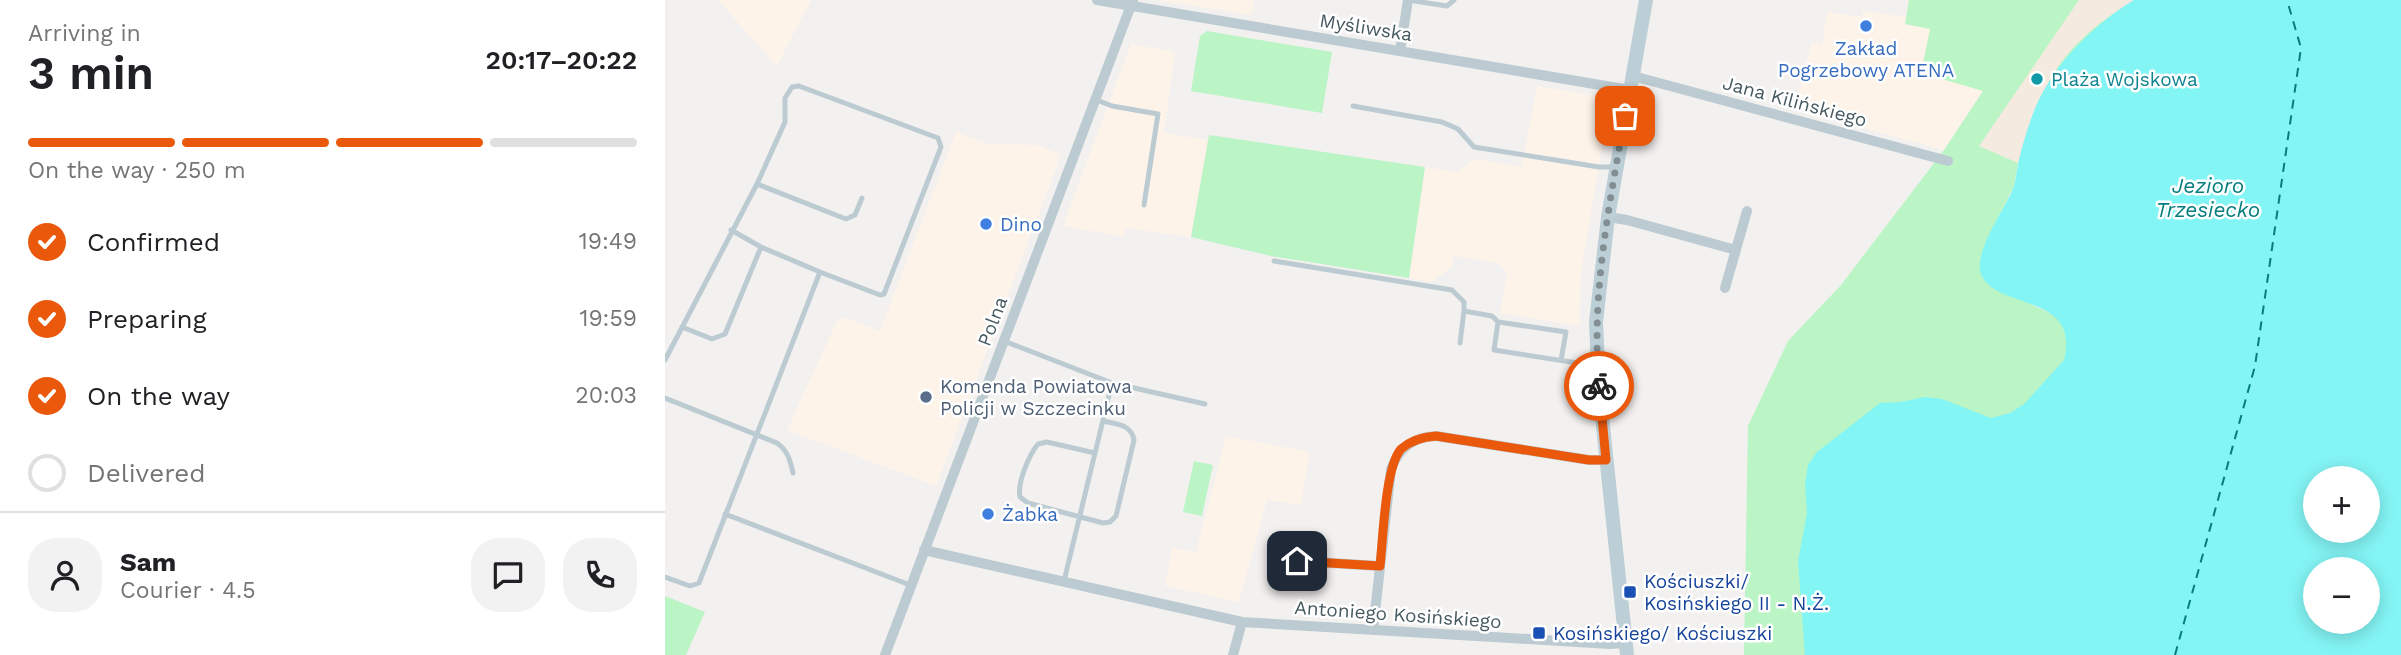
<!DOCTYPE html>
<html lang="en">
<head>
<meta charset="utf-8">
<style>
  :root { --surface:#fff; --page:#f2f2f2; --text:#202124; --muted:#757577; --line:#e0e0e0; --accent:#ea580c }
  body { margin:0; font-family:"Work Sans",sans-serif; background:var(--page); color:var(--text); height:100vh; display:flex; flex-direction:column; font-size:26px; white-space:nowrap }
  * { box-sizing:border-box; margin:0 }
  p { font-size:23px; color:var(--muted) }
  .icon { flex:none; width:38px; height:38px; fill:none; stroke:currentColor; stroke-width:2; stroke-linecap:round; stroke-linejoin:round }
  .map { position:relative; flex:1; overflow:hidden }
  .side { display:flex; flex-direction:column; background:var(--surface); width:665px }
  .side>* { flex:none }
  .buttons { position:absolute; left:1638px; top:466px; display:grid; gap:14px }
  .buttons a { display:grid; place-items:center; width:77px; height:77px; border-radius:50%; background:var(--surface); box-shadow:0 4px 18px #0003; font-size:35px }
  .pin { position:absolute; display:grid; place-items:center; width:60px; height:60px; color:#fff; margin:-30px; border-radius:14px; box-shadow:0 4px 10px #0006 }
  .courier { position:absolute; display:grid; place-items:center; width:70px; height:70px; margin:-35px; border:5px solid #ea580c; border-radius:50%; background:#fff; color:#222; box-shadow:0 2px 9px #0007 }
  .head em { font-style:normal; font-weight:600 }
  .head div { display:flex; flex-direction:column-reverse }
  .head { display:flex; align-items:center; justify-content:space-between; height:119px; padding:0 28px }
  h1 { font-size:46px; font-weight:600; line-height:52px }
  .bar { display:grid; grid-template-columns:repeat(4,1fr); gap:10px 7px; align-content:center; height:84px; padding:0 28px }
  .bar i { height:9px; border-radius:5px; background:var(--line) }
  .bar .on { background:var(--accent) }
  .bar p { grid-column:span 4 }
  .line { display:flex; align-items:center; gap:18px; padding:0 28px; border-top:2px solid var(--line) }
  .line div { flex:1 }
  .round { display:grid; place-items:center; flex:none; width:74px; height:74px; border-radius:28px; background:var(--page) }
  ol { padding:0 28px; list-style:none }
  li { display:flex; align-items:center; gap:21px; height:77px }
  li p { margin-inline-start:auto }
  li .icon { padding:7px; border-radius:50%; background:var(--accent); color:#fff; stroke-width:4 }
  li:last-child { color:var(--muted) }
  li i { width:38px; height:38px; border:4px solid var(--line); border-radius:50% }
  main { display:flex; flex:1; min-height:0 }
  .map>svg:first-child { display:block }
</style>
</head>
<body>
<main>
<section class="side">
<div class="head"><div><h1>3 min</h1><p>Arriving in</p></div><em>20:17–20:22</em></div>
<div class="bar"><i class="on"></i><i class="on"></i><i class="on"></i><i></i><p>On the way · 250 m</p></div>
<ol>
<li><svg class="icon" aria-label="check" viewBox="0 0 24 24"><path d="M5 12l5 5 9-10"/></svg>Confirmed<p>19:49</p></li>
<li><svg class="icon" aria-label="check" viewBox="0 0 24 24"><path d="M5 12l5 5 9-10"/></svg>Preparing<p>19:59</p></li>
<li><svg class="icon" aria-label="check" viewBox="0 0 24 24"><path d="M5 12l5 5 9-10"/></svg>On the way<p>20:03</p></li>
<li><i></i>Delivered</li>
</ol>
<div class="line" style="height:126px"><a class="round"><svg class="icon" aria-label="person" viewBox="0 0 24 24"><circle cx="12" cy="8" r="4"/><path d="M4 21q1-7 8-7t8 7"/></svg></a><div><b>Sam</b><p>Courier · 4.5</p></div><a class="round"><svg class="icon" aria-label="chat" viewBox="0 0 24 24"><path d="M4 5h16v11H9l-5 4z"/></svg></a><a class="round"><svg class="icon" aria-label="phone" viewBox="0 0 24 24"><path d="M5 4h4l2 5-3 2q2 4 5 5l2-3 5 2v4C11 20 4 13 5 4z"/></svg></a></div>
</section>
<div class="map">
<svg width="1736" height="655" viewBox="0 0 1736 655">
  <rect width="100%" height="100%" fill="#f3f0f0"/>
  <!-- commercial -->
  <path fill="#fef3e9" d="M53 0H146L112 66Z
    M492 0H589L587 15Z
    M1198 11 1241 17V25L1265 28 1318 90 1279 150 1129 109 1147 42 1157 45 1162 12 1197 17Z
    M466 44 510 52 499 133 543 140 526 237 461 228 459 237 398 226Z
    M872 86 945 98 916 273 914 326 835 313 842 273 834 263 789 256 786 267 767 282 744 278 760 167 791 172 810 159 857 167Z
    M291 132 323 144 373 145 396 155 271 486 122 430 172 321 180 318 215 331Z
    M561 436 645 452 636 505 602 500 574 602 500 586 507 548 531 552Z"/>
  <!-- green -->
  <path fill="#bbf4c5" d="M1244 0H1469L1460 6 1353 163 1349 186 1319 246 1328 287 1387 314 1492 279 1183 655H1079L1083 426 1123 341 1176 285 1279 150 1318 91 1256 73 1265 29 1240 24Z
    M542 31 667 52 657 113 526 91 535 36Z
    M544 135 760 167 744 278 606 256 526 237Z
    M529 461 548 465 537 516 518 512Z
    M0 596 40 612 21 655H0Z"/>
  <!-- sand -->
  <path fill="#f5eae0" d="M1414 0H1469C1439 18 1404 45 1387 77 1372 103 1362 134 1353 163L1314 146Z"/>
  <!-- water -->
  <path fill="#84f5f5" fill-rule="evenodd" d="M1469 0H1736V655H1140L1133 561 1142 513 1140 484 1143 465 1152 452 1215 403 1235 402 1260 397 1277 399 1326 418 1345 413 1359 404 1399 360C1416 292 1331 311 1316 274 1308 253 1339 210 1347 191 1351 182 1351 173 1353 165 1356 150 1361 133 1366 119 1384 68 1424 28 1469 0ZM1650 478H1703V530H1650ZM1650 569H1703V621H1650Z"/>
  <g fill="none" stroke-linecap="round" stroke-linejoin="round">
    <!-- ferry -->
    <path stroke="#067e7e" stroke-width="2" stroke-dasharray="9 7" stroke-linecap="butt" d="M1510 655 1590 366 1636 48 1622 0"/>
    <!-- lane -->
    <path stroke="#bccbd1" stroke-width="5" d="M743 0 782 6 789 0
      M432 100 447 106 493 114 479 205
      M688 106 777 122 793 129 809 147 934 167H951
      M66 230 96 247 155 272
      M609 261 787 290 799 302V311L827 316 833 322 829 350 919 364 932 362
      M833 322 901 332 896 360
      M17 327 47 339 60 334 96 247
      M339 341 447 383 540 404
      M795 343 799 311
      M0 360 92 184 181 219 190 215 197 198
      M0 398 112 443C123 451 125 460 128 473
      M430 453 382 442 373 444C364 455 352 483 355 497L363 503 438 523 445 522 451 516 469 440C466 424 451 424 438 421
      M60 514 245 585
      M0 577 25 586 34 583 155 272 215 295 219 294 276 147 273 138 134 86 127 87 120 98V122L92 184
      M399 581 447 383"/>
    <!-- street -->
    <path stroke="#bccbd1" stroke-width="10" d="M432 0 965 90
      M735 51 743 0
      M968 76 1283 161
      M943 217 962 220 1071 250
      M1060 288 1082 211
      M259 550 577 622 945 644 960 643
      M632 561 715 566
      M708 630 726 469C734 448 748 437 771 436L924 460H941
      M220 655 468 0
      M568 655 577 622"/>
    <!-- secondary -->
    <path stroke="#bcced6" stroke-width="14" d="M962 655 934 388 931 322 943 217 981 0"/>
  </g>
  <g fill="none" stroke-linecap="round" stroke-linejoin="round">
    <!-- done -->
    <path stroke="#838e92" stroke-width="7" stroke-dasharray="0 12.6" d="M934 386C926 294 944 206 960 116"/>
    <!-- route -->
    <path stroke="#ea580c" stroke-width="9" d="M632 561 715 566C718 540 720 467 736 449 746 440 758 437 771 436L924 460H941L934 386"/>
  </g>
  <!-- markers -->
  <g fill="#3f7fe0" stroke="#fff" stroke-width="2.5">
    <circle cx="1201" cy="26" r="7"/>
    <circle cx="321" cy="224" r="7"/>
    <circle cx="323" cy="514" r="7"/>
  </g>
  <circle fill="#0f9aa8" stroke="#fff" stroke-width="2.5" cx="1372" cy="79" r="7"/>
  <circle fill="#5c6f8a" stroke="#fff" stroke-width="2.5" cx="261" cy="397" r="7"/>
  <g fill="#1a4fb4" stroke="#fff" stroke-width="2.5">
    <rect x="958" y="585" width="14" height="14" rx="3.5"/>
    <rect x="867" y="626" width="14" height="14" rx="3.5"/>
  </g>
  <g text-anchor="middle" stroke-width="5" stroke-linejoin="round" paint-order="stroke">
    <!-- street labels -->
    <g font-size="19" fill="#465960" stroke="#fff">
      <text transform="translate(701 27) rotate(9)" y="7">Myśliwska</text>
      <text transform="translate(1130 101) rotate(15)" y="7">Jana Kilińskiego</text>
      <text transform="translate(327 321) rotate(-69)" y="7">Polna</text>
      <text transform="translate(733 614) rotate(4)" y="7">Antoniego Kosińskiego</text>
    </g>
    <!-- shop labels -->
    <g font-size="19" fill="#366cbe" stroke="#fff" text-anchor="start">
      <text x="1201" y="55" text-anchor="middle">Zakład<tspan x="1201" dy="22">Pogrzebowy ATENA</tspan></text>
      <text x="335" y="231">Dino</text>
      <text x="337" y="521">Żabka</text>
    </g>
    <!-- culture labels -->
    <g font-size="19" fill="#0d838f" stroke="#fff" text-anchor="start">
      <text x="1386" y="86">Plaża Wojskowa</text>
    </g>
    <!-- service labels -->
    <g font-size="19" fill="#4e5e75" stroke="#fff" text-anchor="start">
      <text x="275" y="393">Komenda Powiatowa<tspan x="275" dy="22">Policji w Szczecinku</tspan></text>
    </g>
    <!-- transit labels -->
    <g font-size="19" fill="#164399" stroke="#fff" text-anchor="start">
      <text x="979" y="588">Kościuszki/<tspan x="979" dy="22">Kosińskiego II - N.Ż.</tspan></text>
      <text x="888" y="640">Kosińskiego/ Kościuszki</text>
    </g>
    <!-- water labels -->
    <g font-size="21" font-style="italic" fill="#067e7e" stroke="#fff">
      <text x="1543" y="193">Jezioro<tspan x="1543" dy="24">Trzesiecko</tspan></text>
    </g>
  </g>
</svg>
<div class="buttons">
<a>+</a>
<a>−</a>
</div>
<div class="pin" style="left:960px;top:116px;background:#ea580c"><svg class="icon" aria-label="bag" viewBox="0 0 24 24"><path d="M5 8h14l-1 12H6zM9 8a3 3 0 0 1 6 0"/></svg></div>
<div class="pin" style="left:632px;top:561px;background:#1f2937"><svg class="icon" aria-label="home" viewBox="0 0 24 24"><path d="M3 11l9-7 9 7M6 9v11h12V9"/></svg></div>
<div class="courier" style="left:934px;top:386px"><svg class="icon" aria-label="bike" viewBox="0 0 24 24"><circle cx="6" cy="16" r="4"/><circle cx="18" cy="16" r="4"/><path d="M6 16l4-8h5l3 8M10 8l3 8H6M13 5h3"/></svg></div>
</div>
</main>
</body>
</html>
